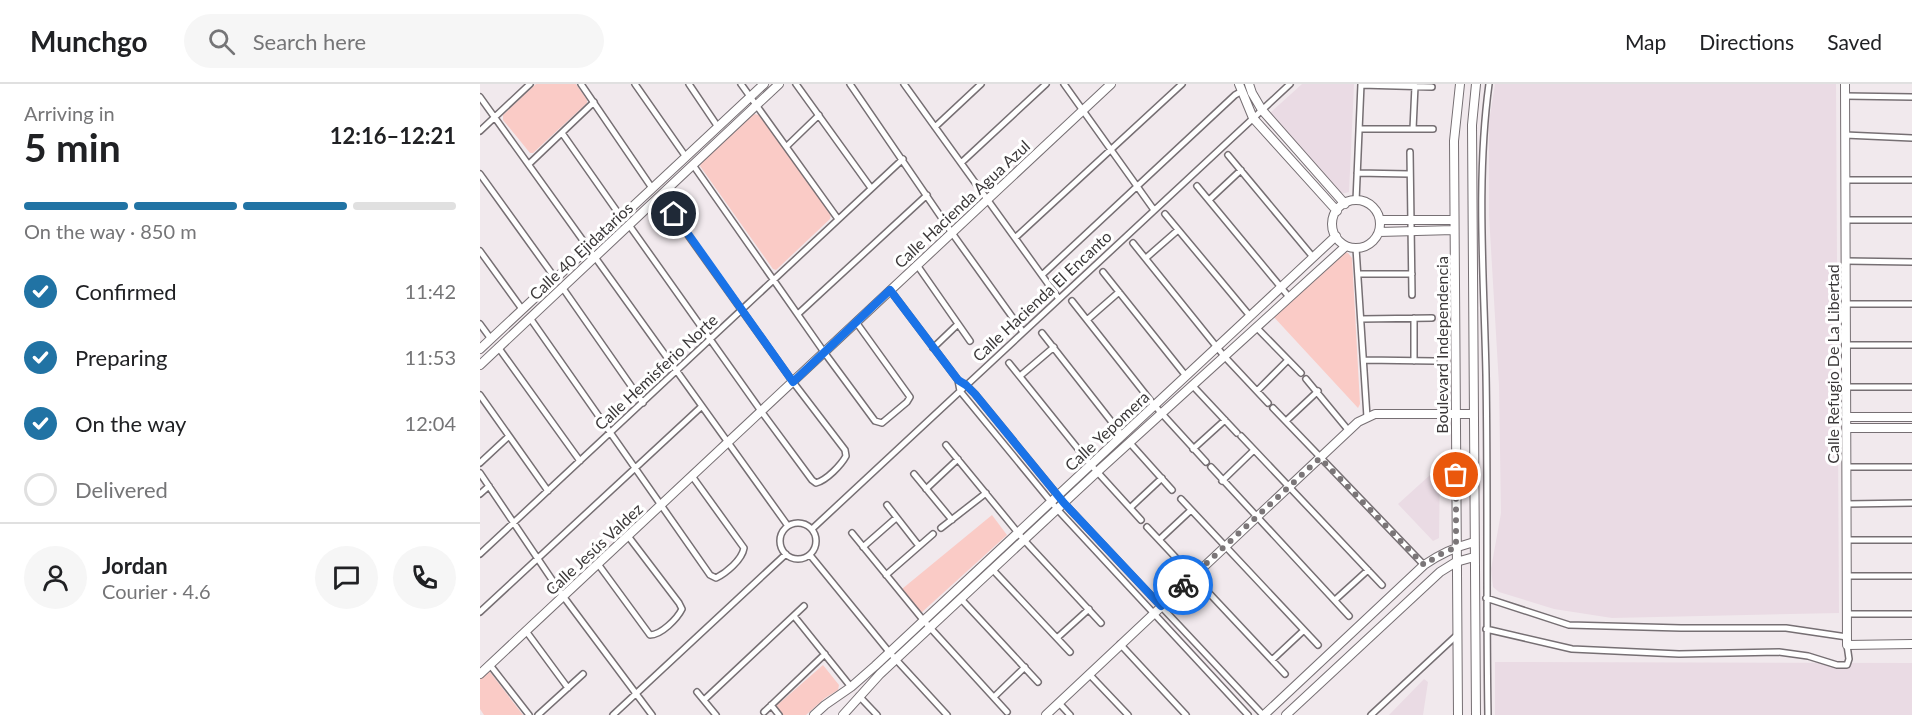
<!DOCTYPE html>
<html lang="en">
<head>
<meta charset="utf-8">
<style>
  :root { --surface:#fff; --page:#f6f6f6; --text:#202124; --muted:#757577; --line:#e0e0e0; --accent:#2173a4 }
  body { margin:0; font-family:Lato,sans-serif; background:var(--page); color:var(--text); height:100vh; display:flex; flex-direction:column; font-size:22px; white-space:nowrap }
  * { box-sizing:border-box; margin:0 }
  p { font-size:20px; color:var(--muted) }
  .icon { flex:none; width:33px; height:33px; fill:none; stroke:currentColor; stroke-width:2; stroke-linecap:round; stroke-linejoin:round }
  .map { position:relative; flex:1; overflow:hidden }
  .drawer { display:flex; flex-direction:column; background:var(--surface); width:480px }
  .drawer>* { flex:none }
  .pin { position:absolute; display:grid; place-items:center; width:51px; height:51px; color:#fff; margin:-26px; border:3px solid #fff; border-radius:50%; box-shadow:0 2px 6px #0007 }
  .courier { position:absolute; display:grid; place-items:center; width:60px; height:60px; margin:-30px; border:4px solid #1a73e8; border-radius:50%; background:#fff; color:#222; box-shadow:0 2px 8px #0007 }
  .head em { font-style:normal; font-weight:700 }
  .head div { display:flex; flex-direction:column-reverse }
  .head { display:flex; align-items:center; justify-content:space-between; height:102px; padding:0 24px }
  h1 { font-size:39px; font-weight:700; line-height:45px }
  .bar { display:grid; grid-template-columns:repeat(4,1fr); gap:9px 6px; align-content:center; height:72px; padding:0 24px }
  .bar i { height:8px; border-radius:4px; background:var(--line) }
  .bar .current { background:var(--accent) }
  .bar p { grid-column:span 4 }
  .line { display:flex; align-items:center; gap:15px; padding:0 24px; border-top:2px solid var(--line) }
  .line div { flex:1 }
  .round { display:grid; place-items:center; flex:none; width:63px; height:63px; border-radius:32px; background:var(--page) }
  ol { padding:0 24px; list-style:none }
  li { display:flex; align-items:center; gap:18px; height:66px }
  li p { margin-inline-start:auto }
  li .icon { padding:6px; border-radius:50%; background:var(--accent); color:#fff; stroke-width:4 }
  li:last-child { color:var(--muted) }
  li i { width:33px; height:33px; border:3px solid var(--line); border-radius:50% }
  header { display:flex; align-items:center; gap:36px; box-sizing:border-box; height:84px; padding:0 30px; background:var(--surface); border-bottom:2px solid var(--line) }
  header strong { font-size:28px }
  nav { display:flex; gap:33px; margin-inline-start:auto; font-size:21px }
  .search { width:420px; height:54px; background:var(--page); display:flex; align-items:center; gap:15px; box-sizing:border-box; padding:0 21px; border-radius:33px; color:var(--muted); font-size:22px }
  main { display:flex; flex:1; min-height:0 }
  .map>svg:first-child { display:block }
</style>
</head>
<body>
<header>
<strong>Munchgo</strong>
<div class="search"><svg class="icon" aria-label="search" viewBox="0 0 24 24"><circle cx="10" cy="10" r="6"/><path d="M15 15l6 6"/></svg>Search here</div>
<nav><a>Map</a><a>Directions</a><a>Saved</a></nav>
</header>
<main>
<section class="drawer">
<div class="head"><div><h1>5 min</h1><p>Arriving in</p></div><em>12:16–12:21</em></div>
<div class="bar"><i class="current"></i><i class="current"></i><i class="current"></i><i></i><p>On the way · 850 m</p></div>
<ol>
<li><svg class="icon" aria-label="check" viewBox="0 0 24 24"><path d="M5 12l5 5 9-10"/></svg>Confirmed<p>11:42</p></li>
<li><svg class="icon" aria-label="check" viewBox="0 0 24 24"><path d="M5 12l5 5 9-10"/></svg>Preparing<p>11:53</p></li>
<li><svg class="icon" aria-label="check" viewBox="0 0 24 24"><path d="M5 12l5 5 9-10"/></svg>On the way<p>12:04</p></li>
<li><i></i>Delivered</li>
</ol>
<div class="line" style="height:108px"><a class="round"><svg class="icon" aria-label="person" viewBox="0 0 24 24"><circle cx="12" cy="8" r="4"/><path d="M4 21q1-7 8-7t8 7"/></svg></a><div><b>Jordan</b><p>Courier · 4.6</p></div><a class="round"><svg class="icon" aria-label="chat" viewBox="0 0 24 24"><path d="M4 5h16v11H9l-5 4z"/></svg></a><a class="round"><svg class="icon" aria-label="phone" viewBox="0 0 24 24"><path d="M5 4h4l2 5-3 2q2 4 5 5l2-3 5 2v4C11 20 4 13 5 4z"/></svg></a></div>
</section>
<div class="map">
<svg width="1432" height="631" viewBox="0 0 1432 631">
  <rect width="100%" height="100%" fill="#f1e9ed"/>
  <!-- built -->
  <path fill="#eadbe4" d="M822 0H874L869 108 861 110 789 30Z
    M1015 0H1356L1359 529 1132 534 1074 525 1019 508 1013 503 1011 485 1021 429 1019 301 1009 131V38Z
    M960 382 959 454 953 457 918 420Z
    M1015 578 1432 579V631H1015Z
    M944 595 948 598 943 631H909Z"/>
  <!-- green -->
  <path fill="#facbc6" d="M56 0H96L107 16V19L53 69H50L23 36V31Z
    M274 30 279 31 351 130 350 135 296 186 293 185 220 82 221 79Z
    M861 167 868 169 872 174 880 320 878 324 792 231Z
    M512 431 527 451 441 529 422 505Z
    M343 581 359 601 358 606 345 614 326 631H302L295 623Z
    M10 588 43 631H4L0 625V595L6 589Z"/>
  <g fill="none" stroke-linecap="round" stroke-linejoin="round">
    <!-- street casing -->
    <g stroke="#766f73" stroke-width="8">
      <path id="street" d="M101 0 172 104
        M155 0 206 73
        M209 0 238 43
        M261 0 358 135
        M316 0 391 104
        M370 0 472 149 543 248
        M424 0 579 215
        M584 0 674 126
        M881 1 952 3
        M1365 12 1432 13
        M0 13 308 442
        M455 43 501 0
        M879 45H953
        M933 45 935 2
        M0 47 50 0
        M82 49 141 133
        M1365 51 1432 54
        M307 62 339 31
        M930 68 932 211
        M748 71 833 173
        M481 79 566 0
        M49 80 114 18
        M213 81 344 268 395 337 402 339 427 318 430 313 376 238
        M877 89 929 90
        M0 90 75 194
        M1365 96H1432
        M717 102 809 213
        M729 116 761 86
        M876 117 881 0
        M685 130 770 232
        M1365 136H1432
        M149 141 281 327 332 396 336 399C347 396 361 381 366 372L365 366 313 298 180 112
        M535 154 702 0
        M653 159 744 272 788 319
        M876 164 887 333
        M0 167 42 225
        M666 174 698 146
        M1366 177 1432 178
        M437 181 490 257
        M623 188 706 292
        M878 190H932
        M562 191 755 11 762 7
        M82 203 163 319
        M410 206 478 296 480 307 577 425 768 631
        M592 217 674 321 726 378
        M1366 220H1432
        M318 230 447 111
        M50 234 230 491 236 494C246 489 262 476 264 464L212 392
        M881 235 952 234
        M607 236 639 208
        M0 240 11 255
        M776 243 821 289
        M562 249 642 351
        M1366 261H1432
        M18 263 100 377
        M453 264 477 241
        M884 276 954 277
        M934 277V234
        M529 279 611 381 661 436
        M540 292 574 263
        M826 295 869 347
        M485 300 495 310 584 419 783 631
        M712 301 757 349
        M1366 303H1432
        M777 307 808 276
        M0 311 68 407
        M793 324 944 481
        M806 337 838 307
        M761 352 902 501
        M649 358 692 406
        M466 361 544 456 621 539
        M713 365 745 336
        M0 379 29 352
        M731 383 869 532
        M1367 383H1432
        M0 389 83 512 172 631
        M434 390 472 436
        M742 397 774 366
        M446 405 478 375
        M0 410 9 402
        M701 415 838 561
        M1367 420 1432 419
        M407 421 439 462
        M650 424 682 394
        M300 457a18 18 0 1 1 36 0a18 18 0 1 1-36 0Z
        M667 443 805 590
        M461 444 506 409
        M332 445 810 0
        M372 449 444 537 527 628
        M680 455 711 426
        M1367 456H1432
        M383 463 416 434
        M0 470 423 75
        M330 471 410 569 467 631
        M118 480 170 551C181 551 197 535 202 525L199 519 148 452
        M513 486 590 568
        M406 491 453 450
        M1367 492H1432
        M1006 514 1089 541 1201 544H1306L1367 553
        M481 515 558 598
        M855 516 888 486
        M0 528 221 323
        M1368 530H1432
        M314 532 371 603
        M1006 545 1092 565 1199 570 1299 568 1328 572 1357 581H1367L1369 575 1367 561
        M46 547 88 604
        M577 554 609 525
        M640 560 706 631
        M792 576 823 547
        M10 581 49 631
        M609 590 648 631
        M217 608 236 631
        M379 612 397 631
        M514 613 545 583
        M224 616 324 522
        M579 619 590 631
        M291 621 299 631
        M284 628 345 570
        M58 631 103 590
        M133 631 306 470
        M891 631 977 551
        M1008 631C1006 517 1008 404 1006 290 1004 194 996 96 1009 0"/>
    </g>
    <!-- secondary casing -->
    <g stroke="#766f73" stroke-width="10">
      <path id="secondary" d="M759 0 773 34 857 127
        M769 0 772 9 782 26 865 120
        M1365 0 1367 561 1432 560
        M852 140a24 24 0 1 1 48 0a24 24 0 1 1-48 0Z
        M900 136H974
        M899 148 974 146
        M0 265 284 0
        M0 281 299 0
        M1366 333H1432
        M1367 344H1432
        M0 590 631 0
        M334 631 345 621 371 603 395 582 856 152
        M363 631 400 590 617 388 866 162
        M566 631 878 338 895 330H993
        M784 631 944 481C960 470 975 463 994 458
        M806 631 960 488 976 478 994 473
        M978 631 974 57 980 0
        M996 631 992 41 996 0"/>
    </g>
    <!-- street -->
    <use href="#street" stroke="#fff" stroke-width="5"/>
    <!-- secondary -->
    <use href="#secondary" stroke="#fff" stroke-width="8"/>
  </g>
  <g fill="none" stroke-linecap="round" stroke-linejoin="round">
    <!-- done -->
    <path stroke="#7b7678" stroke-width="6" stroke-dasharray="0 10.8" d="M703 501 840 374 944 481 959 471 976 463V391"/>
    <!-- route -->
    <path stroke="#1a73e8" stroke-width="8" d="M194 130 313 298 410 206 478 296 486 301 495 310 584 419 681 522 703 501"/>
  </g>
  <g text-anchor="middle" stroke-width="6" stroke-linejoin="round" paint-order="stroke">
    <!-- street labels -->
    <g font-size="16" fill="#3b3839" stroke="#fff">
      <text transform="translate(482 120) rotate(-43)" y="6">Calle Hacienda Agua Azul</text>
      <text transform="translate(101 167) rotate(-43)" y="6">Calle 40 Ejidatarios</text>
      <text transform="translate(562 212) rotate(-43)" y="6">Calle Hacienda El Encanto</text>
      <text transform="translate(962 261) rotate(-90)" y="6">Boulevard Independencia</text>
      <text transform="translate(1353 280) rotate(-90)" y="6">Calle Refugio De La Libertad</text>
      <text transform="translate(176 288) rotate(-43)" y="6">Calle Hemisferio Norte</text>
      <text transform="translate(627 347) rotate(-43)" y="6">Calle Yepomera</text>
      <text transform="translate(114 465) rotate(-43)" y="6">Calle Jesús Valdez</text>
    </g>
  </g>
</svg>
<div class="pin" style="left:976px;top:391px;background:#ea580c"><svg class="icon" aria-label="bag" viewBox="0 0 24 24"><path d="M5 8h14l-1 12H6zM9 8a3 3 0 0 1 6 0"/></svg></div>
<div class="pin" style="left:194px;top:130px;background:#1f2937"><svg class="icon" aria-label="home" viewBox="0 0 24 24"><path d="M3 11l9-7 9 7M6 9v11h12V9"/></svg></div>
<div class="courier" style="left:703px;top:501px"><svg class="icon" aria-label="bike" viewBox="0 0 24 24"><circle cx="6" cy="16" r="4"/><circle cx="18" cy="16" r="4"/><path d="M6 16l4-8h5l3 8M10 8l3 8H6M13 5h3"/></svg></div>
</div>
</main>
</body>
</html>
